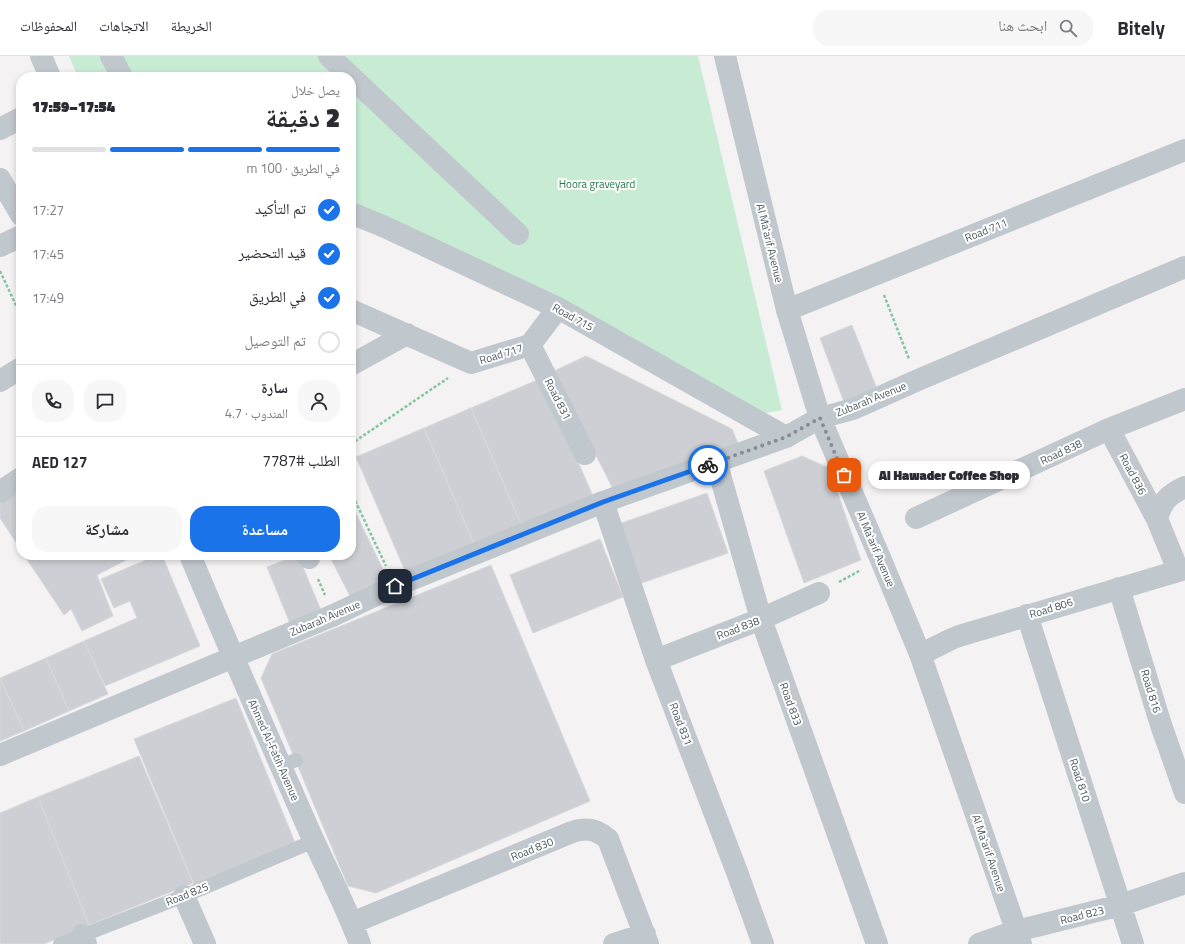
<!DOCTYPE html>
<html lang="ar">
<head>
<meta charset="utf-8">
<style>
  :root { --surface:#fff; --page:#f7f7f7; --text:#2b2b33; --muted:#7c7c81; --line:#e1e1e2; --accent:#1a73e8 }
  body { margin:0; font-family:"Titillium Web","Noto Naskh Arabic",sans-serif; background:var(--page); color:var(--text); direction:rtl; height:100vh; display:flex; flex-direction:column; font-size:15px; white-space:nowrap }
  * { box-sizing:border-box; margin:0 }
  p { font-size:13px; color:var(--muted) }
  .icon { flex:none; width:22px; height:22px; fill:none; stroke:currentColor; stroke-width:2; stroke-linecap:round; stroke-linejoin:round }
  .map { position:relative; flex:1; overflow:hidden; direction:ltr }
  .sheet { position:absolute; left:16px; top:16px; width:340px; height:488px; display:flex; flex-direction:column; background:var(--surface); border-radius:16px; box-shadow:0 2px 6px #0003; direction:rtl }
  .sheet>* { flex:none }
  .pin { position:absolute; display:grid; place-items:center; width:34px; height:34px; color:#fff; margin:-17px; border-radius:8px; box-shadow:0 2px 6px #0006 }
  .courier { position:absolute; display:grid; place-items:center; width:40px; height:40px; margin:-20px; border:3px solid #1a73e8; border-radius:50%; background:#fff; color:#222; box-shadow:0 1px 5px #0007 }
  .bubble { position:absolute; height:28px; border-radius:14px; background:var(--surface); box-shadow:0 2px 6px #0003; font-size:13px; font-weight:800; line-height:28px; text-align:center; direction:rtl }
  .summary em { font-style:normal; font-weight:800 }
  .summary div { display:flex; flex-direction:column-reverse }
  .summary { display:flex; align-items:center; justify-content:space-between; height:68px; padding:0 16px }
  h1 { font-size:26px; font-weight:800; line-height:30px }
  .bar { display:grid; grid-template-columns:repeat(4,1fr); gap:6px 4px; align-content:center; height:48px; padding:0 16px }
  .bar i { height:5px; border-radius:3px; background:var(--line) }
  .bar .active { background:var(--accent) }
  .bar p { grid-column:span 4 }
  .line { display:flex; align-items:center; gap:10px; padding:0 16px; border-top:1px solid var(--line) }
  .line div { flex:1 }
  .round { display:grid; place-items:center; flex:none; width:42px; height:42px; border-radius:16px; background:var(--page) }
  ol { padding:0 16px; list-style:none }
  li { display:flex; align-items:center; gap:12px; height:44px }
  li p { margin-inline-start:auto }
  li .icon { padding:4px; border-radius:50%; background:var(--accent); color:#fff; stroke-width:4 }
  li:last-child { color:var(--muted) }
  li i { width:22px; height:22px; border:2px solid var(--line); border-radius:50% }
  .primary-button { display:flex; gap:8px; margin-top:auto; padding:8px 16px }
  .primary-button a { flex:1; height:46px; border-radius:16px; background:var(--accent); color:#fff; font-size:16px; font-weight:800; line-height:46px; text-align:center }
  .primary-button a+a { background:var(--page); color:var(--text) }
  header { display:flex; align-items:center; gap:24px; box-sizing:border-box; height:56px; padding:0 20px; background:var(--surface); border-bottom:1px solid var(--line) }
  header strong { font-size:19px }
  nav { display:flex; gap:22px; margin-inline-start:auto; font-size:14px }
  .search { width:280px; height:36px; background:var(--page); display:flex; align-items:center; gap:10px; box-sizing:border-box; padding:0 14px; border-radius:16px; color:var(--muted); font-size:15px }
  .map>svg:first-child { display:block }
</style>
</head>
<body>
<header>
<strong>Bitely</strong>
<div class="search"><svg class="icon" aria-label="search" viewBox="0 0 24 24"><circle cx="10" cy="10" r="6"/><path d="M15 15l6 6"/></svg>ابحث هنا</div>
<nav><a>الخريطة</a><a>الاتجاهات</a><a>المحفوظات</a></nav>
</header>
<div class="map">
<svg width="1185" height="888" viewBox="0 0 1185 888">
  <rect width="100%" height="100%" fill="#f4f2f2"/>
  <!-- green -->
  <path fill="#c7ecd3" d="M69 0H698L782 354 765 357 351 147V21H78Z"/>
  <!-- building -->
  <path fill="#cdcfd4" stroke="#d7d9dd" d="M852 269 877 333 844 346 820 282Z
    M586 300 732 373 739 390 616 439 554 315Z
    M542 322 595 445 524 475 471 352Z
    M471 352 524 475 477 495 424 372Z
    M424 372 477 495 409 524 356 401Z
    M802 400 829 412 861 504 804 527 764 415Z
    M21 435V494L0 462V448Z
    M707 437 728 497 639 528 616 469Z
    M351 447 389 526 351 542 329 499H351Z
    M600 483 623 541 533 577 510 519Z
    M24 499H136L97 519 113 560 82 575 71 553 64 559Z
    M158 499H162L200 590 105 630 84 585 137 562 130 545 114 552 101 523Z
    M298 499 322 557 291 570 267 511Z
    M491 509 590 745 376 837 348 830 261 622 272 598Z
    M84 585 108 638 69 655 46 602Z
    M46 602 69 655 24 675 0 622Z
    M0 622 24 675 0 685Z
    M236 642 296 789 195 831 134 683Z
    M139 700 193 827 89 869 38 741Z
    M38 741 89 869 44 888H0V757Z"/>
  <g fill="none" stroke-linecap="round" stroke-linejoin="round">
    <!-- path -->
    <path stroke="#82c6a1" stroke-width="2.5" stroke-dasharray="3 2" stroke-linecap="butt" d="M0 215 21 260
      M884 239 909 303
      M351 388 448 322
      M351 436 386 510
      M318 523 325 539
      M839 526 861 514"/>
    <!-- service -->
    <path stroke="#c0c7cd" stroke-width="14" d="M281 710 296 704
      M60 888 184 840 314 785"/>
    <!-- minor -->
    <path stroke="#c0c7cd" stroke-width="22" d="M41 0 50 21
      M111 0 122 21
      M329 0 518 178
      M0 73 21 62
      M0 123 21 159
      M351 157 385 171 558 252 786 381
      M0 190 21 180
      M351 254 471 307 530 289 558 252
      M787 254 1185 94
      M530 289 585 398
      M351 309 407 278
      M0 325 21 312
      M1109 373 1157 463 1178 514
      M716 405 761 563 877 888
      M0 436 21 422
      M603 446 656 604 737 816 763 888
      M916 462 1109 373 1185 343
      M1157 463C1162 445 1168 439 1185 431
      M190 499C228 590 268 681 308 772 325 810 345 848 360 888
      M307 499 309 502
      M1119 532 1161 669 1185 737
      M1027 559 1133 888
      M920 598C934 593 945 585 959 580L1185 513
      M656 604 761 563 819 537
      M184 840 205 888
      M352 867 572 776C586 771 596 773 608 783L648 888
      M82 879 86 888
      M614 888 645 878
      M979 888 1016 875 1121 849 1185 827"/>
    <!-- tertiary -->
    <path stroke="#c0c7cd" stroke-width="22" d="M725 0 787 254 820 362 881 504 920 598 1021 888
      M0 699 334 559 395 530 603 446 786 381 820 362 853 353 918 324 1185 211"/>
  </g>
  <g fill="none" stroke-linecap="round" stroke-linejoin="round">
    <!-- done -->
    <path stroke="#878d92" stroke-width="4" stroke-dasharray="0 7.2" d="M708 409 786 381 820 362 844 419"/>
    <!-- route -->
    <path stroke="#1a73e8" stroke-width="5" d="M395 530 603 446 708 409"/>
  </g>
  <g text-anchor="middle" stroke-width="4" stroke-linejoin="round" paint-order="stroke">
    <!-- park labels -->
    <g font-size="11" fill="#237949" stroke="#fff">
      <text x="597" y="132">Hoora graveyard</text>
    </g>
    <!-- street labels -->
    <g font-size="11" fill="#4c565e" stroke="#fff">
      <text transform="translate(986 174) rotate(-22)" y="4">Road 711</text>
      <text transform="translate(770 187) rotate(76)" y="4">Al Ma'arif Avenue</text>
      <text transform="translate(573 261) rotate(29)" y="4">Road 715</text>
      <text transform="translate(501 298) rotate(-17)" y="4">Road 717</text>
      <text transform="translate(558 343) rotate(63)" y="4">Road 831</text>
      <text transform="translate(871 343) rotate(-22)" y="4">Zubarah Avenue</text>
      <text transform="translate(1061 396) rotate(-25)" y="4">Road 838</text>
      <text transform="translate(1133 418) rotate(62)" y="4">Road 836</text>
      <text transform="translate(876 493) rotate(67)" y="4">Al Ma'arif Avenue</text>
      <text transform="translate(1051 552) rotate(-17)" y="4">Road 806</text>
      <text transform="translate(325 562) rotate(-23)" y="4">Zubarah Avenue</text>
      <text transform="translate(738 572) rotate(-21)" y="4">Road 838</text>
      <text transform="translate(1151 635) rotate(73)" y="4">Road 816</text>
      <text transform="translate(791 648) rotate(70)" y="4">Road 833</text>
      <text transform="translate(681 668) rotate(69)" y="4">Road 831</text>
      <text transform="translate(274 694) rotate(66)" y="4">Ahmed Al-Fatih Avenue</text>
      <text transform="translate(1080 724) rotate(72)" y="4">Road 810</text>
      <text transform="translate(532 793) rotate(-22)" y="4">Road 830</text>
      <text transform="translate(989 797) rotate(71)" y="4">Al Ma'arif Avenue</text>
      <text transform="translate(187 838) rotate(-22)" y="4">Road 825</text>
      <text transform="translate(1082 859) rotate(-14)" y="4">Road 823</text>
    </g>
  </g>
</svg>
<div class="pin" style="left:844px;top:419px;background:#ea580c"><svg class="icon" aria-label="bag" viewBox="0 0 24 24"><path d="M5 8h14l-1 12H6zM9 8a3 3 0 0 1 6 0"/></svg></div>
<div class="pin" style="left:395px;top:530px;background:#1f2937"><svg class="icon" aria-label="home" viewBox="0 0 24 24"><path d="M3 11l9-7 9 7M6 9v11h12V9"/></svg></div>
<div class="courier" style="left:708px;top:409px"><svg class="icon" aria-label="bike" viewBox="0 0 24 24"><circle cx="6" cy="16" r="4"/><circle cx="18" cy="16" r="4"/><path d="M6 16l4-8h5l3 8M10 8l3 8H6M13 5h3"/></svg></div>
<div class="bubble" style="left:868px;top:405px;width:162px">Al Hawader Coffee Shop</div>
<section class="sheet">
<div class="summary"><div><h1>2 دقيقة</h1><p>يصل خلال</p></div><em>17:54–17:59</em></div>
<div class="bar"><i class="active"></i><i class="active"></i><i class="active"></i><i></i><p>في الطريق · 100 m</p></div>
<ol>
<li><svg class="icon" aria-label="check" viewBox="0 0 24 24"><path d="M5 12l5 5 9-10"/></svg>تم التأكيد<p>17:27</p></li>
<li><svg class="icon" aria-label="check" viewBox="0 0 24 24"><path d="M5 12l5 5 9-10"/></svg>قيد التحضير<p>17:45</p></li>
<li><svg class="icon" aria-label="check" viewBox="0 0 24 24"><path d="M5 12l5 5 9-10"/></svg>في الطريق<p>17:49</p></li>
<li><i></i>تم التوصيل</li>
</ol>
<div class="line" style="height:72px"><a class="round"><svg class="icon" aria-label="person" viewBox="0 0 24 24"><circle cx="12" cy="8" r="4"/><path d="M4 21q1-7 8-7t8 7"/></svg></a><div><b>سارة</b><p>المندوب · 4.7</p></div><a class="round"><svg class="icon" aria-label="chat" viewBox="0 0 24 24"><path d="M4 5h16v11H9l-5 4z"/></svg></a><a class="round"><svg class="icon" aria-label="phone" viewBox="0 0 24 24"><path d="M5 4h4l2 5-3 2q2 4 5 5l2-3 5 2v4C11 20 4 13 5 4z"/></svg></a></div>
<div class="line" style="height:52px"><div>الطلب #7787</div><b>AED 127</b></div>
<div class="primary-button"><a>مساعدة</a><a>مشاركة</a></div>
</section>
</div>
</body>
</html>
